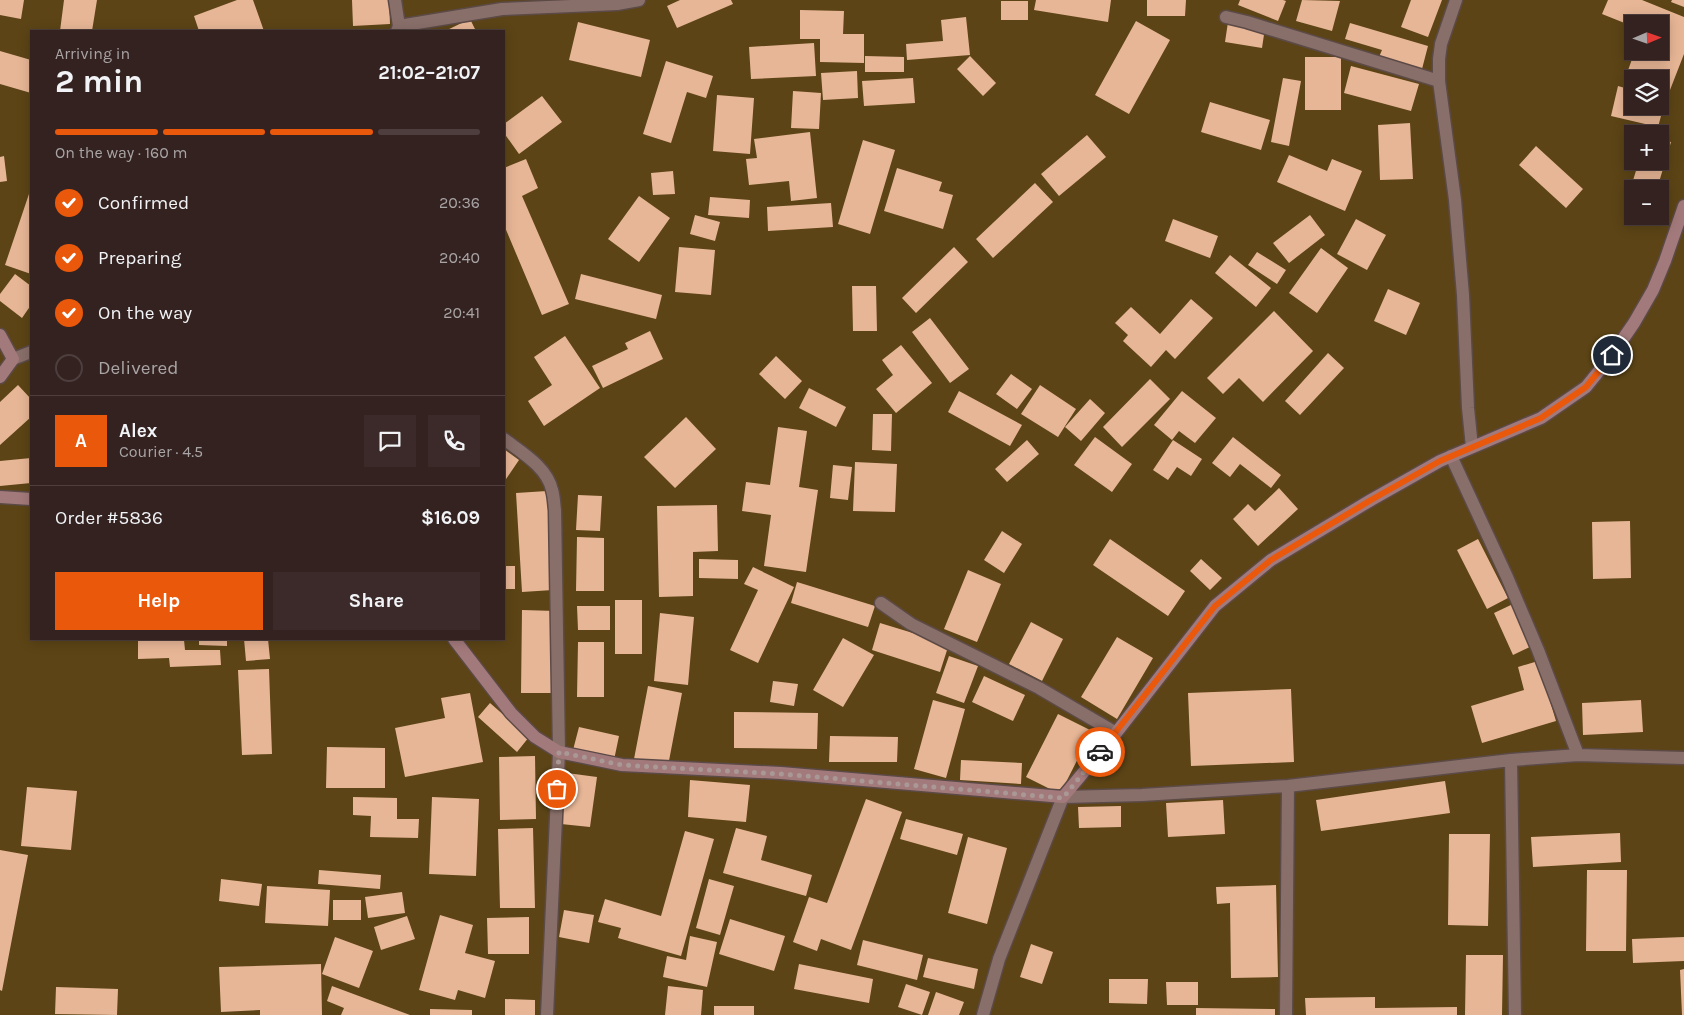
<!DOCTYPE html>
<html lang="en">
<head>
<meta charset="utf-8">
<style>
  :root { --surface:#332220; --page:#3b2a29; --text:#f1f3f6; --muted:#a9a4a5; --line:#4e3f3e; --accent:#ea580c }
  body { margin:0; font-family:Karla,sans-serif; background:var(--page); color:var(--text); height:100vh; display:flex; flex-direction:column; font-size:19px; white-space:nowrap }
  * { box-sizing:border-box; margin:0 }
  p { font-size:16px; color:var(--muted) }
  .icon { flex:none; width:28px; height:28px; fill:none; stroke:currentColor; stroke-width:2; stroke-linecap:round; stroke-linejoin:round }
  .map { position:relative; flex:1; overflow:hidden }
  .side { position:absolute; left:30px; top:30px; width:475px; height:610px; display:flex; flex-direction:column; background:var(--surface); border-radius:0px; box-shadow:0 2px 12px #0003,0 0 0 1px var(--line) }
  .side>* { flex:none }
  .needle { width:32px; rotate:88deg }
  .tools { position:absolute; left:1624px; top:15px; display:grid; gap:10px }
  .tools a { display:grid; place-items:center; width:45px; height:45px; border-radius:0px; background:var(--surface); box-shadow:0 2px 12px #0003,0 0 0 1px var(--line); font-size:25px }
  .pin { position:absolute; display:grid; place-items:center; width:42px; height:42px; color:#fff; margin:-21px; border:2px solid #fff; border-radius:50%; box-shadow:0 1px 5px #0007 }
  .courier { position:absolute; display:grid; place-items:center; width:50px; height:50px; margin:-25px; border:4px solid #ea580c; border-radius:50%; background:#fff; color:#222; box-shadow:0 1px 6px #0007 }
  .headline em { font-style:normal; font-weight:700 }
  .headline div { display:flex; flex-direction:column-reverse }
  .headline { display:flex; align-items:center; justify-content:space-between; height:85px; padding:0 25px }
  h1 { font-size:32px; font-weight:700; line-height:38px }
  .bar { display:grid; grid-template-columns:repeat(4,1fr); gap:8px 5px; align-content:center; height:60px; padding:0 25px }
  .bar i { height:6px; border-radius:4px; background:var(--line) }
  .bar .selected { background:var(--accent) }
  .bar p { grid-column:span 4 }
  .line { display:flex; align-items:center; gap:12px; padding:0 25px; border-top:1px solid var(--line) }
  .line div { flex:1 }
  .round { display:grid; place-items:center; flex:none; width:52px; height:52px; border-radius:0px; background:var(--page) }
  ol { padding:0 25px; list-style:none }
  li { display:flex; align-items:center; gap:15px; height:55px }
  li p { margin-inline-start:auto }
  li .icon { padding:5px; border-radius:50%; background:var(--accent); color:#fff; stroke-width:4 }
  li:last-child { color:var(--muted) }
  li i { width:28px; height:28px; border:2px solid var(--line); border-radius:50% }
  .button { display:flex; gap:10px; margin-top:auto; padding:10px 25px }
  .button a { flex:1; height:58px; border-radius:0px; background:var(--accent); color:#fff; font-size:20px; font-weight:700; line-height:58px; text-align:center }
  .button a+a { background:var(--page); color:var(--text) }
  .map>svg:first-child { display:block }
</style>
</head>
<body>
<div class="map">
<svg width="1684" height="1015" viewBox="0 0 1684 1015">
  <rect width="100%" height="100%" fill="#442e2a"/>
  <!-- green -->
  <path fill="#5c4416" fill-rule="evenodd" d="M0 0H1684V1015H0ZM1632 24H1660V51H1632ZM31 31H504V639H31ZM1632 79H1660V106H1632ZM1632 134H1660V161H1632ZM1632 189H1660V216H1632Z"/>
  <!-- building -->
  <path fill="#e7b696" d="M0 0H24L21 19 0 15Z
    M64 0H97L92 31H60Z
    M237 0H253L264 31H199L194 16Z
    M352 0H389L390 24 353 26Z
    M680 0H731L733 4 677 28 667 6Z
    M1036 0H1111L1108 22 1034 10Z
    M1147 0H1186L1185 16H1147Z
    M1240 0H1283L1286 1 1278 21 1238 5Z
    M1302 0 1340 1 1332 31 1296 21Z
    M1411 0H1442L1428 37 1401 27Z
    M1608 0H1642L1684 17V54L1670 90 1660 86V79H1643L1627 73 1635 51H1660V24H1632V26L1602 14Z
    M1672 0H1684V7L1671 2Z
    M1001 1H1028V20H1001Z
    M800 10 844 11 843 34H864V63L820 62V39H800Z
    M966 17 970 55 907 60 906 44 943 41 941 20Z
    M470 19 476 31H445Z
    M1136 21 1170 40 1129 114 1095 95Z
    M578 22 650 40 641 77 569 60Z
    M1228 22 1265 28 1262 48 1225 42Z
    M1350 23 1428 46 1422 69 1379 57 1382 50 1345 39Z
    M814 43 816 76 751 79 749 47Z
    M0 51 31 60V93L0 84Z
    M865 56 904 57V72H865Z
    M970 56 996 83 983 96 957 69Z
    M1305 57H1341V110H1305Z
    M666 61 713 76 706 98 687 92 671 143 643 134Z
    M1351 66 1419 84 1411 111 1344 93Z
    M857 71 858 98 823 100 821 73Z
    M913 78 915 103 864 106 862 81Z
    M1283 78 1301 81 1289 146 1271 142Z
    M1618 86 1632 90V106H1660V97L1666 98 1658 127 1611 116Z
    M793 91 821 93 819 129 791 128Z
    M717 95 754 98 750 154 713 151Z
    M542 96 562 122 519 154 504 133V124Z
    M1210 102 1270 120 1261 150 1201 132Z
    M1410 123 1413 179 1380 180 1378 125Z
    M810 132 817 198 791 201 789 181 749 185 746 159 757 158 754 139Z
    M1087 135 1106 157 1059 196 1041 174Z
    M1660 139 1671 142 1657 189H1632V204L1626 203 1639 161H1660Z
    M863 140 895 150 870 234 838 224Z
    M1536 146 1583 189 1566 208 1519 165Z
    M1289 155 1327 171 1332 159 1362 171 1345 211 1277 182Z
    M4 156 7 181 0 182V157Z
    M526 159 538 188 522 196 569 304 542 315 504 225V168Z
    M897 168 942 182 939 191 953 195 943 229 884 211Z
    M673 171 675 194 653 195 651 173Z
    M1035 183 1053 202 993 258 976 239Z
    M31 188V274L5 265Z
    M639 196 670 218 639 262 608 239Z
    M710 197 750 200 749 218 708 215Z
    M831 203 833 227 768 231 767 207Z
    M695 215 720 222 715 241 690 234Z
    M1310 215 1325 235 1289 263 1273 243Z
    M1173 219 1218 236 1210 258 1165 241Z
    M1356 219 1386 235 1367 270 1337 254Z
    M679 247 715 250 711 295 675 292Z
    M954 247 968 262 916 313 902 298Z
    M1321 248 1348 268 1317 313 1289 293Z
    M1257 252 1286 270 1277 284 1248 265Z
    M1230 255 1271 288 1256 307 1215 273Z
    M15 274 31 286V305L22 318 0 301V294Z
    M581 274 662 295 656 319 575 299Z
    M852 286H876L877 331H853Z
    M1388 289 1420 303 1406 335 1374 321Z
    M1191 299 1213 318 1175 359 1166 350 1151 367 1123 341 1128 335 1115 323 1131 307 1160 334Z
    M1274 311 1313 351 1263 402 1239 378 1223 394 1207 378Z
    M930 318 969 369 950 383 912 332Z
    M650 331 663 359 603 388 592 366 628 349 625 343Z
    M565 336 600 388 544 426 528 401 552 385 534 357Z
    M901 345 932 383 896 413 876 389 893 375 882 360Z
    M1328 353 1344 368 1300 415 1285 401Z
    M776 356 802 381 785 399 759 374Z
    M1011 374 1032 389 1017 409 996 394Z
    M1150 379 1170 399 1122 447 1103 427Z
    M18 385 31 399V417L0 445V402Z
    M1040 385 1076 409 1058 437 1021 414Z
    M809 388 846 407 836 427 799 408Z
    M959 391 1022 425 1010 446 948 412Z
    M1182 391 1216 418 1195 443 1179 431 1172 440 1154 425Z
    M1090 399 1105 413 1081 441 1065 427Z
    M873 414H892L891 451 872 450Z
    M686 417 716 449 675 488 644 457Z
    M778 427 807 431 799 487 818 490 806 572 764 566 771 515 742 511 746 482 770 485Z
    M1095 437 1132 464 1112 492 1074 465Z
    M1233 437 1281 475 1271 488 1240 464 1230 477 1212 463Z
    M1027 440 1039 454 1007 482 995 469Z
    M1173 440 1202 459 1191 476 1177 467 1168 480 1153 470Z
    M504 449 519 460 504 482Z
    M31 458V483L0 486V461Z
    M855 462 897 464 895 512 853 511Z
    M833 465 852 467 848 500 830 498Z
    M1279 488 1298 509 1258 546 1233 519 1248 504 1255 511Z
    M547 491 553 590 522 592 516 493Z
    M578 495 602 496 600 531 576 530Z
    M717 505 718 551 693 552V596L659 597 657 506Z
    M1630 521 1631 578 1593 579 1592 522Z
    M1002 531 1022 544 1004 573 984 560Z
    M577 537 604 538V591H576Z
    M1110 539 1185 591 1168 616 1093 565Z
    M1478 539 1508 598 1487 609 1457 550Z
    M699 559 738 560V579L699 578Z
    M1201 559 1222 578 1210 590 1190 571Z
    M504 566H515V589H504Z
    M753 567 794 587 758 663 730 650 758 590 744 584Z
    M968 570 1001 584 977 642 944 629Z
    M797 582 875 606 868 627 791 603Z
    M615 600H642V654H615Z
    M1513 604 1532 646 1513 655 1494 613Z
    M577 606H610V630H578Z
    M522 610 556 611V693H521Z
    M660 613 694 617 688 685 654 681Z
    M1031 622 1063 639 1042 681 1009 664Z
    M880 623 949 644 940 672 872 650Z
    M1117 637 1153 658 1117 719 1081 697Z
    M843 638 874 655 843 707 813 690Z
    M199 639H227V646L199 645Z
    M244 639H268L270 659 246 661Z
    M184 640 185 650H220L221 665 170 667 169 658 138 659V641Z
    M578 642H604V697H577Z
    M949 656 978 666 964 703 936 693Z
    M1538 661 1556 721 1482 743 1471 706 1524 690 1518 667Z
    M269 669 272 754 242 755 238 670Z
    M984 676 1025 695 1013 721 972 702Z
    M773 681 798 684 794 706 770 702Z
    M648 686 682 693 668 766 634 759Z
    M1291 689 1294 762 1191 766 1188 693Z
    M470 693 483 762 405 777 395 728 445 718 441 698Z
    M933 700 965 709 946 778 914 769Z
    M1641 700 1643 732 1583 735 1582 703Z
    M490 703 529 737 517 752 478 717Z
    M734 712 818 713 817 749 734 748Z
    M1058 714 1092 731 1060 794 1026 777Z
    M579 727 619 736 614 760 573 750Z
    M830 736 898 737 897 762H829Z
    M327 747 385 748V788H326Z
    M535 756 536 819 500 820 499 757Z
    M961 760 1022 763 1021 784 960 780Z
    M567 773 597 777 590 827 561 824Z
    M690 780 750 785 746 822 688 817Z
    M1445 781 1450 813 1321 831 1316 800Z
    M27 787 77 791 71 850 21 846Z
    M353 797 397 798V819H419L418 838 370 837 371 816 353 815Z
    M432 797 479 799 476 876 429 874Z
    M866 799 902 812 851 950 821 939 817 951 793 942 809 897 827 903Z
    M1223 800 1225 834 1168 837 1166 803Z
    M1121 806V827L1079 828 1078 807Z
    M906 819 963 834 957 855 900 839Z
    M533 828 535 908H500L498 829Z
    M736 828 767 836 761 860 812 875 806 896 723 873Z
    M685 831 714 839 681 956 618 938 621 928 598 922 605 899 661 916Z
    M1620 833 1621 862 1533 867 1531 837Z
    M1449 834H1490L1488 926 1448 925Z
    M968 837 1007 848 987 924 948 913Z
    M0 850 28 855 2 991 0 990Z
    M319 870 381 875 380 889 318 884Z
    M1587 870H1627L1626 951H1586Z
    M221 879 262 884 259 906 219 901Z
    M709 879 734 886 720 935 696 928Z
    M1276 885 1278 977 1231 978 1230 903 1217 904 1216 887Z
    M267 886 330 890 328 926 265 923Z
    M402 892 405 913 368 918 365 897Z
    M333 900H361V920H333Z
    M564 910 594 915 589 943 559 937Z
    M440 915 473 925 465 953 495 961 485 998 458 990 455 1000 419 990Z
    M407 916 415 939 381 950 374 927Z
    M529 917V954H488L487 918Z
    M730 919 785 936 774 971 719 954Z
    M690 936 717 942 707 987 663 977 667 956 686 960Z
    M335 937 373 951 359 988 322 974Z
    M1684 937V961L1633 963 1632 939Z
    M863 940 923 955 917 980 857 965Z
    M1031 944 1053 952 1042 984 1020 977Z
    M1466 955H1503L1502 1015H1465Z
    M928 958 978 969 974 989 923 977Z
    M321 964 322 1015H260V1010L221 1012 219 967Z
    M799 964 873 979 869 1003 794 989Z
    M1684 969V1015H1682L1680 970Z
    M1109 979H1148L1147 1004 1109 1003Z
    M1166 982H1198V1005H1167Z
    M906 984 930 992 922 1015 898 1007Z
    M332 986 410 1015H341L344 1008 327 1001Z
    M668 986 703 990 701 1015H665Z
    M56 987 118 989 117 1015 55 1014Z
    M936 992 964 1002 959 1015H928Z
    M1375 997V1008L1457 1007V1015H1306L1305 998Z
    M505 999 535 1000V1015H505Z
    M714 1006H754V1015H714Z
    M1196 1008 1275 1009V1015H1196Z
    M430 1009 472 1010V1015H430Z"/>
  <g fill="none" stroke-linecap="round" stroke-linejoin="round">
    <!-- lane casing -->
    <g stroke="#5c4a47" stroke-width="15">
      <path id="lane" d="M1226 17 1247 22 1439 81
        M399 26 502 9 617 4 639 0
        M881 603 911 624 1039 688 1116 733"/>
    </g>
    <!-- street casing -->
    <g stroke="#5c4a47" stroke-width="15">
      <path id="street" d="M395 0 399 26 397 31
        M1456 0 1441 44 1439 59V81L1455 200 1463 295 1468 408 1472 447
        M13 359 31 352
        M504 439C521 452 547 467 552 490 554 496 554 503 555 510L559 752 547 1015
        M1451 456 1507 577 1538 650 1578 755
        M1511 760 1515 1015
        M983 1015 999 959 1063 797 1142 795 1288 786 1511 760 1578 755 1684 758
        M1286 1015 1288 786"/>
    </g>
    <!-- secondary casing -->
    <g stroke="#5c4a47" stroke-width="15">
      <path id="secondary" d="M0 335 13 359 0 377
        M0 497 31 499
        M454 639 511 713 535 737 559 752 622 765 781 773 1063 797 1116 733 1215 606 1271 560 1371 500 1440 461 1541 418 1586 387 1612 355 1634 323 1653 290 1665 261 1684 206"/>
    </g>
    <!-- lane -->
    <use href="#lane" stroke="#896f6a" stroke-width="12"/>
    <!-- street -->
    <use href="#street" stroke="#896f6a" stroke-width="12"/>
    <!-- secondary -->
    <use href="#secondary" stroke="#a37a7c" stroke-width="12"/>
  </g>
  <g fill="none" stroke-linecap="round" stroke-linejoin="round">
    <!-- done -->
    <path stroke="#a99895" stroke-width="5" stroke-dasharray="0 9" d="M557 789 559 752 622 765 781 774 1063 798 1100 752"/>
    <!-- route -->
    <path stroke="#ea580c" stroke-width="6" d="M1100 752 1215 606 1271 560 1371 500 1440 461 1541 418 1586 387 1612 355"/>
  </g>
</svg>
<div class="tools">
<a><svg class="needle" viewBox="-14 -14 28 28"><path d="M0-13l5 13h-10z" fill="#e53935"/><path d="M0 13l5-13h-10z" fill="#a9a4a5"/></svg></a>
<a><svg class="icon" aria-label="layers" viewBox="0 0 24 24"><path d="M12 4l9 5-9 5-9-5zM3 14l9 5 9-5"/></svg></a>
<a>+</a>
<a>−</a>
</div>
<div class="pin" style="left:557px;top:789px;background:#ea580c"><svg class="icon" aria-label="bag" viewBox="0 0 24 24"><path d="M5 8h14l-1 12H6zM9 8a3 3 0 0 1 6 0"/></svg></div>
<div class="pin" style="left:1612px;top:355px;background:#1f2937"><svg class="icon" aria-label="home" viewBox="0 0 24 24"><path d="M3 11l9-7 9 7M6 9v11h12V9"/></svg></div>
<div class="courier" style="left:1100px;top:752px"><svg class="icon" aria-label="car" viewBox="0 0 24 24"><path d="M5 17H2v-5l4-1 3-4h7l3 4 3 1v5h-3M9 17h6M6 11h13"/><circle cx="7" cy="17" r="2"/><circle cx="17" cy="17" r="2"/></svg></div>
<section class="side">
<div class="headline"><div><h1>2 min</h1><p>Arriving in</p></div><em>21:02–21:07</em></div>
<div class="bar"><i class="selected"></i><i class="selected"></i><i class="selected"></i><i></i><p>On the way · 160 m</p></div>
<ol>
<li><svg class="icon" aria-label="check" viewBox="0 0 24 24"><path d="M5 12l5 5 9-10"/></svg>Confirmed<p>20:36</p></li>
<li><svg class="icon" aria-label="check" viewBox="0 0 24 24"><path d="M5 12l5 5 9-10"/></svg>Preparing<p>20:40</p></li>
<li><svg class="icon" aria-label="check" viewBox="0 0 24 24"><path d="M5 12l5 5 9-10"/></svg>On the way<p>20:41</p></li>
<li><i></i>Delivered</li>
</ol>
<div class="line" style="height:90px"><b class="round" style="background:var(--accent);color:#fff">A</b><div><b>Alex</b><p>Courier · 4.5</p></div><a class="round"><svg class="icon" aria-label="chat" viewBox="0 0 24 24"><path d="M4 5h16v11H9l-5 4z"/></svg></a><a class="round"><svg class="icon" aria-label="phone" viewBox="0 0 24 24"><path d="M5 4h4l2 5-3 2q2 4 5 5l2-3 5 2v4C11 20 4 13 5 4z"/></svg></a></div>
<div class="line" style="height:65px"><div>Order #5836</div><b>$16.09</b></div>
<div class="button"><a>Help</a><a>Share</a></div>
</section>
</div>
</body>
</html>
